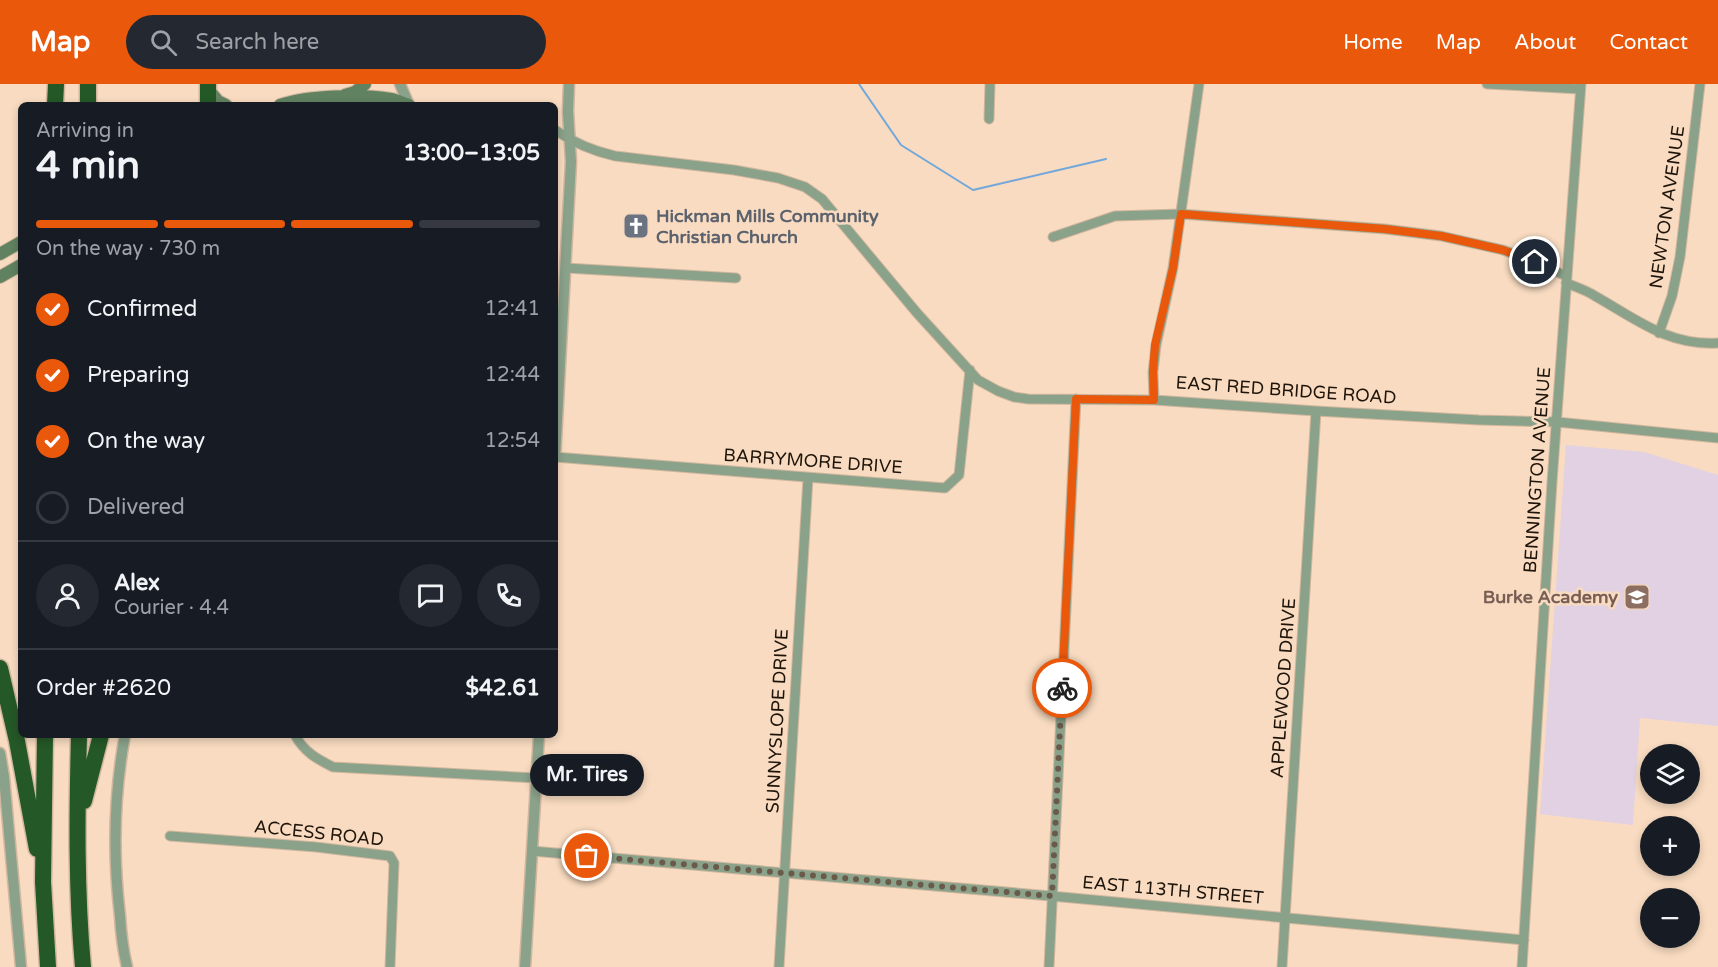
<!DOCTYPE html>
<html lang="en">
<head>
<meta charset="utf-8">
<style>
  :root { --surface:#171b24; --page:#242831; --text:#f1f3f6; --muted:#9ea1a6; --line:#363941; --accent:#ea580c }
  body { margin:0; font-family:"Varela Round",sans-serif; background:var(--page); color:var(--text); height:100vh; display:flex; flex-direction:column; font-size:22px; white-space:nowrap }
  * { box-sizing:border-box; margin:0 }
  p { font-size:20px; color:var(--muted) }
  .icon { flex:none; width:33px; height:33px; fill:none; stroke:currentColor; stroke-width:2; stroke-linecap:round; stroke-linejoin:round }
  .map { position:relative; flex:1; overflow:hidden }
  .details { position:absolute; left:18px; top:18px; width:540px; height:636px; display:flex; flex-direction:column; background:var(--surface); border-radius:9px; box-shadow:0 3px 9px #0003 }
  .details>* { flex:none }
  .fabs { position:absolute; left:1640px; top:660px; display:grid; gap:12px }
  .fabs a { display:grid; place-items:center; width:60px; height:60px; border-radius:50%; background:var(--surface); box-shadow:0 3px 9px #0003; font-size:30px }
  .pin { position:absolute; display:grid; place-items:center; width:51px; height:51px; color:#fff; margin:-26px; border:3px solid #fff; border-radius:50%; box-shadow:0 2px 6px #0007 }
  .courier { position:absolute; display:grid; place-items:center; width:60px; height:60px; margin:-30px; border:4px solid #ea580c; border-radius:50%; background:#fff; color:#222; box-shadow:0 2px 8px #0007 }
  .bubble { position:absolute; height:42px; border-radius:21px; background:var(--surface); box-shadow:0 3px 9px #0003; font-size:20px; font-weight:700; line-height:42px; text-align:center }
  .summary em { font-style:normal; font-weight:700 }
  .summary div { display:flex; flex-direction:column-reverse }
  .summary { display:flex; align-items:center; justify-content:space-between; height:102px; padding:0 18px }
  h1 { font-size:39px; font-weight:700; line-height:45px }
  .bar { display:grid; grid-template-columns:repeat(4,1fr); gap:9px 6px; align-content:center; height:72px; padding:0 18px }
  .bar i { height:8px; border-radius:4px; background:var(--line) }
  .bar .selected { background:var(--accent) }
  .bar p { grid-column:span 4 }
  .line { display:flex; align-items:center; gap:15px; padding:0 18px; border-top:2px solid var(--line) }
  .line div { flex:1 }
  .round { display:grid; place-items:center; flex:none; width:63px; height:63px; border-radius:32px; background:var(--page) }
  ol { padding:0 18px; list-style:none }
  li { display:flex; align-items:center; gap:18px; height:66px }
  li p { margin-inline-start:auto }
  li .icon { padding:6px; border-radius:50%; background:var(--accent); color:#fff; stroke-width:4 }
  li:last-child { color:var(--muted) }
  li i { width:33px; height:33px; border:3px solid var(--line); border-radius:50% }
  header { display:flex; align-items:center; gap:36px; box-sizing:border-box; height:84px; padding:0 30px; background:var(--accent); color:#fff }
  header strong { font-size:28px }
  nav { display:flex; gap:33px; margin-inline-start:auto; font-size:21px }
  .search { width:420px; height:54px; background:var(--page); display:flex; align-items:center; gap:15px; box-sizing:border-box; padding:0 21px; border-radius:33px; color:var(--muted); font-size:22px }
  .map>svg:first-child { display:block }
</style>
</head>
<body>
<header>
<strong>Map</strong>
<div class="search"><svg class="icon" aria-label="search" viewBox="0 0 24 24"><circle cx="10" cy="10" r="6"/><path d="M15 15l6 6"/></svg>Search here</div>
<nav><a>Home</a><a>Map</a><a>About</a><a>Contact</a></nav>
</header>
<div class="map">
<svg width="1718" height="883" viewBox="0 0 1718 883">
  <rect width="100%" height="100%" fill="#f8dbc0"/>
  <!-- education -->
  <path fill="#e1d1e3" d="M1566 361 1644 368 1718 391V642L1640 634 1633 741 1540 730Z"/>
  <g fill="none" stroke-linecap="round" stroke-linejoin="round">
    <!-- stream -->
    <path stroke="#72a7db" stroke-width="2" d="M859 0 901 61 973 106 1106 75"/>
    <!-- minor casing -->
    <g stroke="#d1b79f" stroke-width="11">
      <path id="minor" d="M1487 0 1580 5
        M989 35 990 0
        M555 46C574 59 593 67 615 72L734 86 778 94 805 103 822 115 917 229 978 296 998 307 1014 313 1028 315 1154 316 1316 327 1479 336 1557 338 1718 354
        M1053 153 1115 132 1181 130 1385 145 1441 152 1503 166 1535 178 1566 192
        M566 184 736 194
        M1566 199C1576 203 1586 206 1595 212 1636 235 1668 262 1718 259
        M1659 249 1672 212 1680 173 1700 0
        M1154 316 1153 288 1156 261 1173 184 1199 0
        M555 373 945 404 959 391 970 286
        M295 651C304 668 317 675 333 683L536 694
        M170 752 316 763 390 772 394 779 390 883
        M532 767 1051 812 1524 856
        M779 883 808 394
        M1049 883 1076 315
        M1282 883 1316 327
        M1522 883 1552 398 1581 0"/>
    </g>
    <!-- tertiary casing -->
    <g stroke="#d1b79f" stroke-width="13">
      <path id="tertiary" d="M400 0 409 21
        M555 373 571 78 568 27 569 0
        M125 651C114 710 113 773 120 832 121 849 123 866 127 883
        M0 669 4 693 21 883
        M525 883 539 651"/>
    </g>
    <!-- secondary casing -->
    <g stroke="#d1b79f" stroke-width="14">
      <path id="secondary" d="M208 5 218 17 226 21
        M345 11 355 8 365 0
        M280 21C307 11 363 10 391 15 397 16 403 19 409 21
        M0 170 21 158
        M0 193 21 181"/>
    </g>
    <!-- motorway casing -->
    <g stroke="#d1b79f" stroke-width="19">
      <path id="motorway" d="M208 0V21
        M55 21 56 0
        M88 21V0
        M0 584 17 657 37 765
        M45 651 43 798 48 883
        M79 651C77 729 76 806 83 883
        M84 717 101 651"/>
    </g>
    <!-- minor -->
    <use href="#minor" stroke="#8aa18a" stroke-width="9"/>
    <!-- tertiary -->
    <use href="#tertiary" stroke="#8aa18a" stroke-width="10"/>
    <!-- secondary -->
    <use href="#secondary" stroke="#608260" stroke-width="12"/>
    <!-- motorway -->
    <use href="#motorway" stroke="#245827" stroke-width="16"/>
  </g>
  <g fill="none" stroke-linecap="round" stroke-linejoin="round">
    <!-- done -->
    <path stroke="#6a5a4a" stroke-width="6" stroke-dasharray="0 10.8" d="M587 772 1052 812 1062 604"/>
    <!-- route -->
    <path stroke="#ea580c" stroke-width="8" d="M1062 604 1076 315 1154 316 1153 288 1155 261 1173 184 1181 130 1385 145 1441 152 1503 166 1535 178"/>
  </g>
  <!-- icons -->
  <defs>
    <g id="church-square" transform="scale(1.35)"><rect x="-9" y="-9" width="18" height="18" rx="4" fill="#6b7280" stroke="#f8dbc0"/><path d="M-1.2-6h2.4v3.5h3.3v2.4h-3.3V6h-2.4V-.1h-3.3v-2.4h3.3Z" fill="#fff"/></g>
    <g id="school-square" transform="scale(1.35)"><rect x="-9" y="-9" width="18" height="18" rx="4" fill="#8d6e63" stroke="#f8dbc0"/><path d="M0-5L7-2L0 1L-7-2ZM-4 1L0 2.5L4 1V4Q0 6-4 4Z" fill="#fff"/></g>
  </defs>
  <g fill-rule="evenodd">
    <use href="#church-square" x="636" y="142"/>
    <use href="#school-square" x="1637" y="513"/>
  </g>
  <g text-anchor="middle" stroke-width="5" stroke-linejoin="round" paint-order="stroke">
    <!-- street labels -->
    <g font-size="18" fill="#1e140a" stroke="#f8dbc0">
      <text transform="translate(1667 123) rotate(-82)" y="6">NEWTON AVENUE</text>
      <text transform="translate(1286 306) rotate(4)" y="6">EAST RED BRIDGE ROAD</text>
      <text transform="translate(813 377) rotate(4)" y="6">BARRYMORE DRIVE</text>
      <text transform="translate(1537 386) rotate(-86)" y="6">BENNINGTON AVENUE</text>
      <text transform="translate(1283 604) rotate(-86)" y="6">APPLEWOOD DRIVE</text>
      <text transform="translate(777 637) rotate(-87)" y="6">SUNNYSLOPE DRIVE</text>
      <text transform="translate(319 749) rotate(6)" y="6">ACCESS ROAD</text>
      <text transform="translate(1173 806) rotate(5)" y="6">EAST 113TH STREET</text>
    </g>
    <!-- worship labels -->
    <g font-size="18" font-weight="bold" fill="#5b616d" stroke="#f8dbc0" text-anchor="start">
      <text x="656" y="138">Hickman Mills Community<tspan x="656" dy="21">Christian Church</tspan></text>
    </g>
    <!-- education labels -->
    <g font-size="18" font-weight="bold" fill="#785e54" stroke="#f8dbc0" text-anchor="end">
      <text x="1618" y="519">Burke Academy</text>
    </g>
  </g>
</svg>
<div class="fabs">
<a><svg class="icon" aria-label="layers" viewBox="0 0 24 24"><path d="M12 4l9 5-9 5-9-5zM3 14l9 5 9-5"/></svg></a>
<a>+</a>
<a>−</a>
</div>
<div class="pin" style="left:587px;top:772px;background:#ea580c"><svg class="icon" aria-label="bag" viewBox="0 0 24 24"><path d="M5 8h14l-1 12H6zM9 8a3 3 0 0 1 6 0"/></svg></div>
<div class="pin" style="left:1535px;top:178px;background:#1f2937"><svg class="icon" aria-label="home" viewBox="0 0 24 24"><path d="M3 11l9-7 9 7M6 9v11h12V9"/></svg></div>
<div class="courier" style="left:1062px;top:604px"><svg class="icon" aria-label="bike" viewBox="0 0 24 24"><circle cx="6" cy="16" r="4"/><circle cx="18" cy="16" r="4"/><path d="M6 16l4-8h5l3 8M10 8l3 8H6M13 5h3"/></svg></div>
<div class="bubble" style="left:530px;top:670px;width:114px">Mr. Tires</div>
<section class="details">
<div class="summary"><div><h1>4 min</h1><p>Arriving in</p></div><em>13:00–13:05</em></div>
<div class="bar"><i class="selected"></i><i class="selected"></i><i class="selected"></i><i></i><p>On the way · 730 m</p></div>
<ol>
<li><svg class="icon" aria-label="check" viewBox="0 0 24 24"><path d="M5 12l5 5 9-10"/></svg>Confirmed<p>12:41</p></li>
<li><svg class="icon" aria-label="check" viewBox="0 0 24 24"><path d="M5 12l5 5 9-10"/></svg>Preparing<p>12:44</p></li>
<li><svg class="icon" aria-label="check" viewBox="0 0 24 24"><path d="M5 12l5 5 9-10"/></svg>On the way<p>12:54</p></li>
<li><i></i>Delivered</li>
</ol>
<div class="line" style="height:108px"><a class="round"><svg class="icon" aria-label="person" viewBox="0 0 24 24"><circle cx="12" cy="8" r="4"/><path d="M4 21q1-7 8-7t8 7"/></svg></a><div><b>Alex</b><p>Courier · 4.4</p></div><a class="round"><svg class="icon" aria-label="chat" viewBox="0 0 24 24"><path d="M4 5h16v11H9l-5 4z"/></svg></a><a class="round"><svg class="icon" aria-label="phone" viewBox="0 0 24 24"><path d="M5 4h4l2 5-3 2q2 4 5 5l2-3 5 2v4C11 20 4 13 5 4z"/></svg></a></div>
<div class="line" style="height:78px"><div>Order #2620</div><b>$42.61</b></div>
</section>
</div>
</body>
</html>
